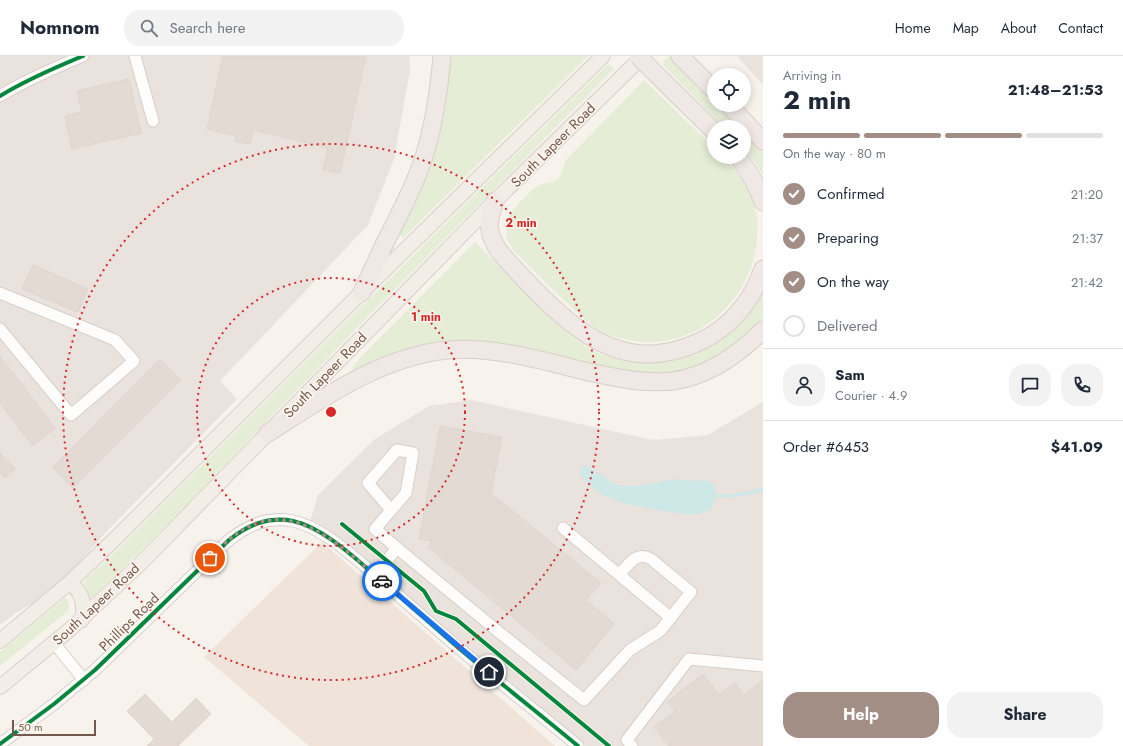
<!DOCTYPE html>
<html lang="en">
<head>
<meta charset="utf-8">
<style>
  :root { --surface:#fff; --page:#f2f2f3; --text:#1f2937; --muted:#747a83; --line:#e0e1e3; --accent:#a28e85 }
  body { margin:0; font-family:Jost,sans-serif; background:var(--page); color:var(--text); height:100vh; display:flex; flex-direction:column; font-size:15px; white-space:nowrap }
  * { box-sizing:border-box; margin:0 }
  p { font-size:13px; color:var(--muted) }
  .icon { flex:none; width:22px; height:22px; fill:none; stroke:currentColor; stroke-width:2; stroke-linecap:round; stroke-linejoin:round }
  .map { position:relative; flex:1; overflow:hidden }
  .sheet { display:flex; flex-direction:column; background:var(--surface); width:360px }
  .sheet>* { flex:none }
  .tools { position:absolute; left:707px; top:12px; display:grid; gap:8px }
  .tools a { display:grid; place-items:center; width:44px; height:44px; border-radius:50%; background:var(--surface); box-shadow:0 2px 10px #0003; font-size:20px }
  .scale { position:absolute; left:12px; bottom:10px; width:84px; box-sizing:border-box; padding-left:4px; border:2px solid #75584d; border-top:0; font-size:11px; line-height:14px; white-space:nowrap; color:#75584d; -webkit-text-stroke:3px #fef7ee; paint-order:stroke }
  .pin { position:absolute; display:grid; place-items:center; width:34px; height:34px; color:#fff; margin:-17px; border:2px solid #fff; border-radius:50%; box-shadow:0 1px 4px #0007 }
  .courier { position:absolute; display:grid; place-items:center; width:40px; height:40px; margin:-20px; border:3px solid #1a73e8; border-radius:50%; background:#fff; color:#222; box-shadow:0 1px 5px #0007 }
  .head em { font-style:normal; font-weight:700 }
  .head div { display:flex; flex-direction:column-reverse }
  .head { display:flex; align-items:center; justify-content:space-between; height:68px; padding:0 20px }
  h1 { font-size:26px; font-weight:700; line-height:30px }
  .bar { display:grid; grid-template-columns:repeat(4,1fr); gap:6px 4px; align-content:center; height:48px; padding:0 20px }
  .bar i { height:5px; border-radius:3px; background:var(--line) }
  .bar .on { background:var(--accent) }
  .bar p { grid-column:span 4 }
  .line { display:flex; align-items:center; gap:10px; padding:0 20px; border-top:1px solid var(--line) }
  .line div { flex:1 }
  .round { display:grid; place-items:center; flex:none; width:42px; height:42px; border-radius:16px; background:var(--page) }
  ol { padding:0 20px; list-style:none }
  li { display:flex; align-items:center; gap:12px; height:44px }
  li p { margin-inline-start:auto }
  li .icon { padding:4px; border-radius:50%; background:var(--accent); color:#fff; stroke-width:4 }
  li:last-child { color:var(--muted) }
  li i { width:22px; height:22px; border:2px solid var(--line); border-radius:50% }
  .cta { display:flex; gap:8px; margin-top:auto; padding:8px 20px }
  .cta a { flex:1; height:46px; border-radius:16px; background:var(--accent); color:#fff; font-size:16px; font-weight:700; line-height:46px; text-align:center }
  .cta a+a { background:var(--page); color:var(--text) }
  header { display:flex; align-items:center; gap:24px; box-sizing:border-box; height:56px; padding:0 20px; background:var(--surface); border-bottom:1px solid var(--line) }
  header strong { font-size:19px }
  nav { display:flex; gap:22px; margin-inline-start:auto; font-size:14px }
  .search { width:280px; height:36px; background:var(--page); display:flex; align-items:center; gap:10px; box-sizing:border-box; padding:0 14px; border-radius:16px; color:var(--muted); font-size:15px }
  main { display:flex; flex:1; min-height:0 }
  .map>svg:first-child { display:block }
</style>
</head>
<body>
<header>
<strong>Nomnom</strong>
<div class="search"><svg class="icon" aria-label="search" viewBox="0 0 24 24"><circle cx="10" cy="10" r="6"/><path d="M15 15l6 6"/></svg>Search here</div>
<nav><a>Home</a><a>Map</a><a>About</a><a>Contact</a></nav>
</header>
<main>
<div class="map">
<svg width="763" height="690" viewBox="0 0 763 690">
  <rect width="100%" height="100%" fill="#f7f2ec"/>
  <!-- residential -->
  <path fill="#f0e4da" d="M322 486 555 690H309L204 601Z"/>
  <!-- industrial -->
  <path fill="#eae2dd" d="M0 0H409L410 14 394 103 368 169 220 325 237 343 106 476 64 524 43 541 17 556 0 569Z
    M737 0H763V29Z
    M471 344 653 384 708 379 763 346V690H586L333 479 310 466 318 439 375 383 429 350Z"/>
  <!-- green -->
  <path fill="#e5edd7" d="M450 0H588L403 182 397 176Z
    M669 0 714 45V49H718L740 71H724L662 8Z
    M608 8 614 13 378 250 191 444 120 515 93 541 91 542C88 538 87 531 84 527L85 524 114 497 369 243Z
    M644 24 714 92V101H723C739 117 755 140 757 164 763 233 704 295 634 285 623 283 612 281 602 276 591 270 583 261 574 253 553 235 535 215 515 196 499 175 506 158 524 142 528 138 531 134 536 131 539 129 544 127 547 127 549 126 552 127 554 126 561 122 564 112 565 105Z
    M744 75 763 96V120L755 107 744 92Z
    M475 186 560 271C573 282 587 293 603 299 650 317 704 304 740 269 749 260 756 249 763 237V262L754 273 728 296 680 317 648 320 497 289 357 315 353 314V311L360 302Z
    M65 542C69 546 70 549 68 555L0 610V596Z"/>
  <!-- water -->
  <path fill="#cee7e7" d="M586 409 617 429 635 430 656 427 672 423 690 425 705 424 714 427C716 436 717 447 710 453 705 456 700 458 695 458 683 459 671 456 659 454 642 451 621 448 605 440 595 435 587 427 580 418L581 412Z"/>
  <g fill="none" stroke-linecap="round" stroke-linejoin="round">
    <!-- stream -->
    <path stroke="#cee7e7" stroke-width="3.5" d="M712 439C728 442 747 438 763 433"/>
  </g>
  <!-- building -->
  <path fill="#e3dad4" stroke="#e0d5ce" d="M223 0H366L340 117 323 114 328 92 253 74 250 88 235 85 236 80 207 73Z
    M129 23 141 77 72 93 65 60 82 56 77 35Z
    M33 209 88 233 78 256 22 233Z
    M0 300 55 372 33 390 0 347Z
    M160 303 181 324 73 432 53 411Z
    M440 370 502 381 491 437 601 527 586 544 614 568 576 614 428 491 432 485 419 483Z
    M0 397 15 413 5 422 0 417Z
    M703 618 719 639 735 627 744 639 763 624V690H669L654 671 675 655 667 646Z
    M145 638 172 666 196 642 211 658 178 690H147L154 683 127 655Z"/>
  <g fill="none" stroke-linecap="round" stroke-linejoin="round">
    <!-- minor casing -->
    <g stroke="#d6cec9" stroke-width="13">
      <path id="minor" d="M135 0 153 65
        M0 40C26 24 54 12 83 0
        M0 237 115 284 134 305 71 359 0 273
        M391 454 368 427 397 394 413 397 406 437 375 473 397 492
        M563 472 671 562
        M375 519 397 492 500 577 584 644 630 594 660 575 691 536 651 503C636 495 629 508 619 519
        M54 587 84 624
        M0 688 54 648 95 614 229 484C248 469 268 460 293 465 325 472 358 505 383 526 407 547 430 567 454 588 495 623 537 656 578 690
        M632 690 627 684 689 603 763 610"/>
    </g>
    <!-- major casing -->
    <g stroke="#d8cfca" stroke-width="16">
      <path id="major" d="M69 527C83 535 85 549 82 564
        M0 585 69 527 117 481 362 236 603 0
        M0 631 68 575 139 509 495 145 643 0"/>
    </g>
    <!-- highway casing -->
    <g stroke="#d8cfca" stroke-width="19">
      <path id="highway" d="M680 0 714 34
        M666 28 714 75
        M729 49 763 85
        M738 101C749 115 757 129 763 146
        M495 145C487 166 487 177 499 195 510 208 522 221 534 233 582 282 629 318 699 286 730 272 752 245 763 213
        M362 236C372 215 382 192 393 171 404 149 415 128 423 104 434 70 439 35 442 0
        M268 377C323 342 380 301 447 294 495 290 543 305 589 316 617 322 644 328 673 325 708 320 738 299 763 274"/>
    </g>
    <!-- minor -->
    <use href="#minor" stroke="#fefdfc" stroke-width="11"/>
    <!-- major -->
    <use href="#major" stroke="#f2ede6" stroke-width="14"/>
    <!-- highway -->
    <use href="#highway" stroke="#f0e8e5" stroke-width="17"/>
    <!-- highway-bridge casing -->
    <g stroke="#d8cfca" stroke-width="19" stroke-linecap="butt">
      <path id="highway-bridge" d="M638 0 666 28"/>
    </g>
    <!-- highway-bridge -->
    <use href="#highway-bridge" stroke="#f0e8e5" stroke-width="17"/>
    <!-- cycleway casing -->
    <g stroke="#fef7ee" stroke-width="6">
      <path id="cycleway" d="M0 40C26 24 54 12 83 0
        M342 468 424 535 436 555 456 563 609 690
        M0 688 54 648 95 614 229 484C248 469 268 460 293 465 325 472 358 505 383 526 407 547 430 567 454 588 495 623 537 656 578 690"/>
    </g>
    <!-- cycleway -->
    <use href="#cycleway" stroke="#00873e" stroke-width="4"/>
  </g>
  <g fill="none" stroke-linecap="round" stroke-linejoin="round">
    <!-- done -->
    <path stroke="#a28e85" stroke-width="4" stroke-dasharray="0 7.2" d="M210 502C221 491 232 479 246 472 297 444 345 494 382 525"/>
    <!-- route -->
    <path stroke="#1a73e8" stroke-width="5" d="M382 525 489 616"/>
  </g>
  <!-- distance rings -->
  <g fill="none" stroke="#d62828" stroke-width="2" stroke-dasharray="2 4">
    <circle cx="331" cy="356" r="134"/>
    <circle cx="331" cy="356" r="268"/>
  </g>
  <g text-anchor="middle" stroke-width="3" stroke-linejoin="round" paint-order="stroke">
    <!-- street labels -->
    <g font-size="14" fill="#75584d" stroke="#fef7ee">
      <text transform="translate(553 89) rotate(-45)" y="5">South Lapeer Road</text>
      <text transform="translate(325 319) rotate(-46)" y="5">South Lapeer Road</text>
      <text transform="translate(96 548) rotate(-43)" y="5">South Lapeer Road</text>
      <text transform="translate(129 566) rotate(-44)" y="5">Phillips Road</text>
    </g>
  </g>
  <circle cx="331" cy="356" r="6" fill="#d62828" stroke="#fef7ee" stroke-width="2"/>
  <g font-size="12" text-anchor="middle" font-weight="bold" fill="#d62828" stroke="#fef7ee" stroke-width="3" stroke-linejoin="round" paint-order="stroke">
    <text x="521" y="171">2 min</text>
    <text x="426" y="265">1 min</text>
  </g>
</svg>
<div class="tools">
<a><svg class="icon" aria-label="locate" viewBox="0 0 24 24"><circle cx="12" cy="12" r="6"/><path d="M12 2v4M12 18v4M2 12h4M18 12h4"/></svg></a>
<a><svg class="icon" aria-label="layers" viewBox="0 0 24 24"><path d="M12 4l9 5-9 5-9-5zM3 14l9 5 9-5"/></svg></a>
</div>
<div class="scale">50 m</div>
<div class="pin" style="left:210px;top:502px;background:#ea580c"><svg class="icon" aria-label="bag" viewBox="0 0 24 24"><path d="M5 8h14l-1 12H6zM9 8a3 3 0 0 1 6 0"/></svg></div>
<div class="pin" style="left:489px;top:616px;background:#1f2937"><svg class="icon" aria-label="home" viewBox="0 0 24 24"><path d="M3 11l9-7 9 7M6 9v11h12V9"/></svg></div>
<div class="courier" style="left:382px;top:525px"><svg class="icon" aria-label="car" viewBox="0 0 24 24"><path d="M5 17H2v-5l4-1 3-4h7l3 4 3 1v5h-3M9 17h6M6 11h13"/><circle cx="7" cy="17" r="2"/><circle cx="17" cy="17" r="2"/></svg></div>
</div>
<section class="sheet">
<div class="head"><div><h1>2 min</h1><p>Arriving in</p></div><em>21:48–21:53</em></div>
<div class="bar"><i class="on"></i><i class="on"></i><i class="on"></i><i></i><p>On the way · 80 m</p></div>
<ol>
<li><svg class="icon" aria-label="check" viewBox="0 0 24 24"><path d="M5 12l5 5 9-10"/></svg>Confirmed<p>21:20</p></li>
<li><svg class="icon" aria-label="check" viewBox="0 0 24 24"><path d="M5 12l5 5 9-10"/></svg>Preparing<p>21:37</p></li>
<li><svg class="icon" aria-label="check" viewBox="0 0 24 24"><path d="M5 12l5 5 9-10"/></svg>On the way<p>21:42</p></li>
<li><i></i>Delivered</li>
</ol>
<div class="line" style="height:72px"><a class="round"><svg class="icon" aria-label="person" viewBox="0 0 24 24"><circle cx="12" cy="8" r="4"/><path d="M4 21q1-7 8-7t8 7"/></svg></a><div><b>Sam</b><p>Courier · 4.9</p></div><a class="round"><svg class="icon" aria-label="chat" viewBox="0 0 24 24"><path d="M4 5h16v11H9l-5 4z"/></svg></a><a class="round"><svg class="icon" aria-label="phone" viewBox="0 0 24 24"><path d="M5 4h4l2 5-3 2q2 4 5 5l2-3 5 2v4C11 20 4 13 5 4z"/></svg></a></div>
<div class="line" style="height:52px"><div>Order #6453</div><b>$41.09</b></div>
<div class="cta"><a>Help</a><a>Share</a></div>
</section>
</main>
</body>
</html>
